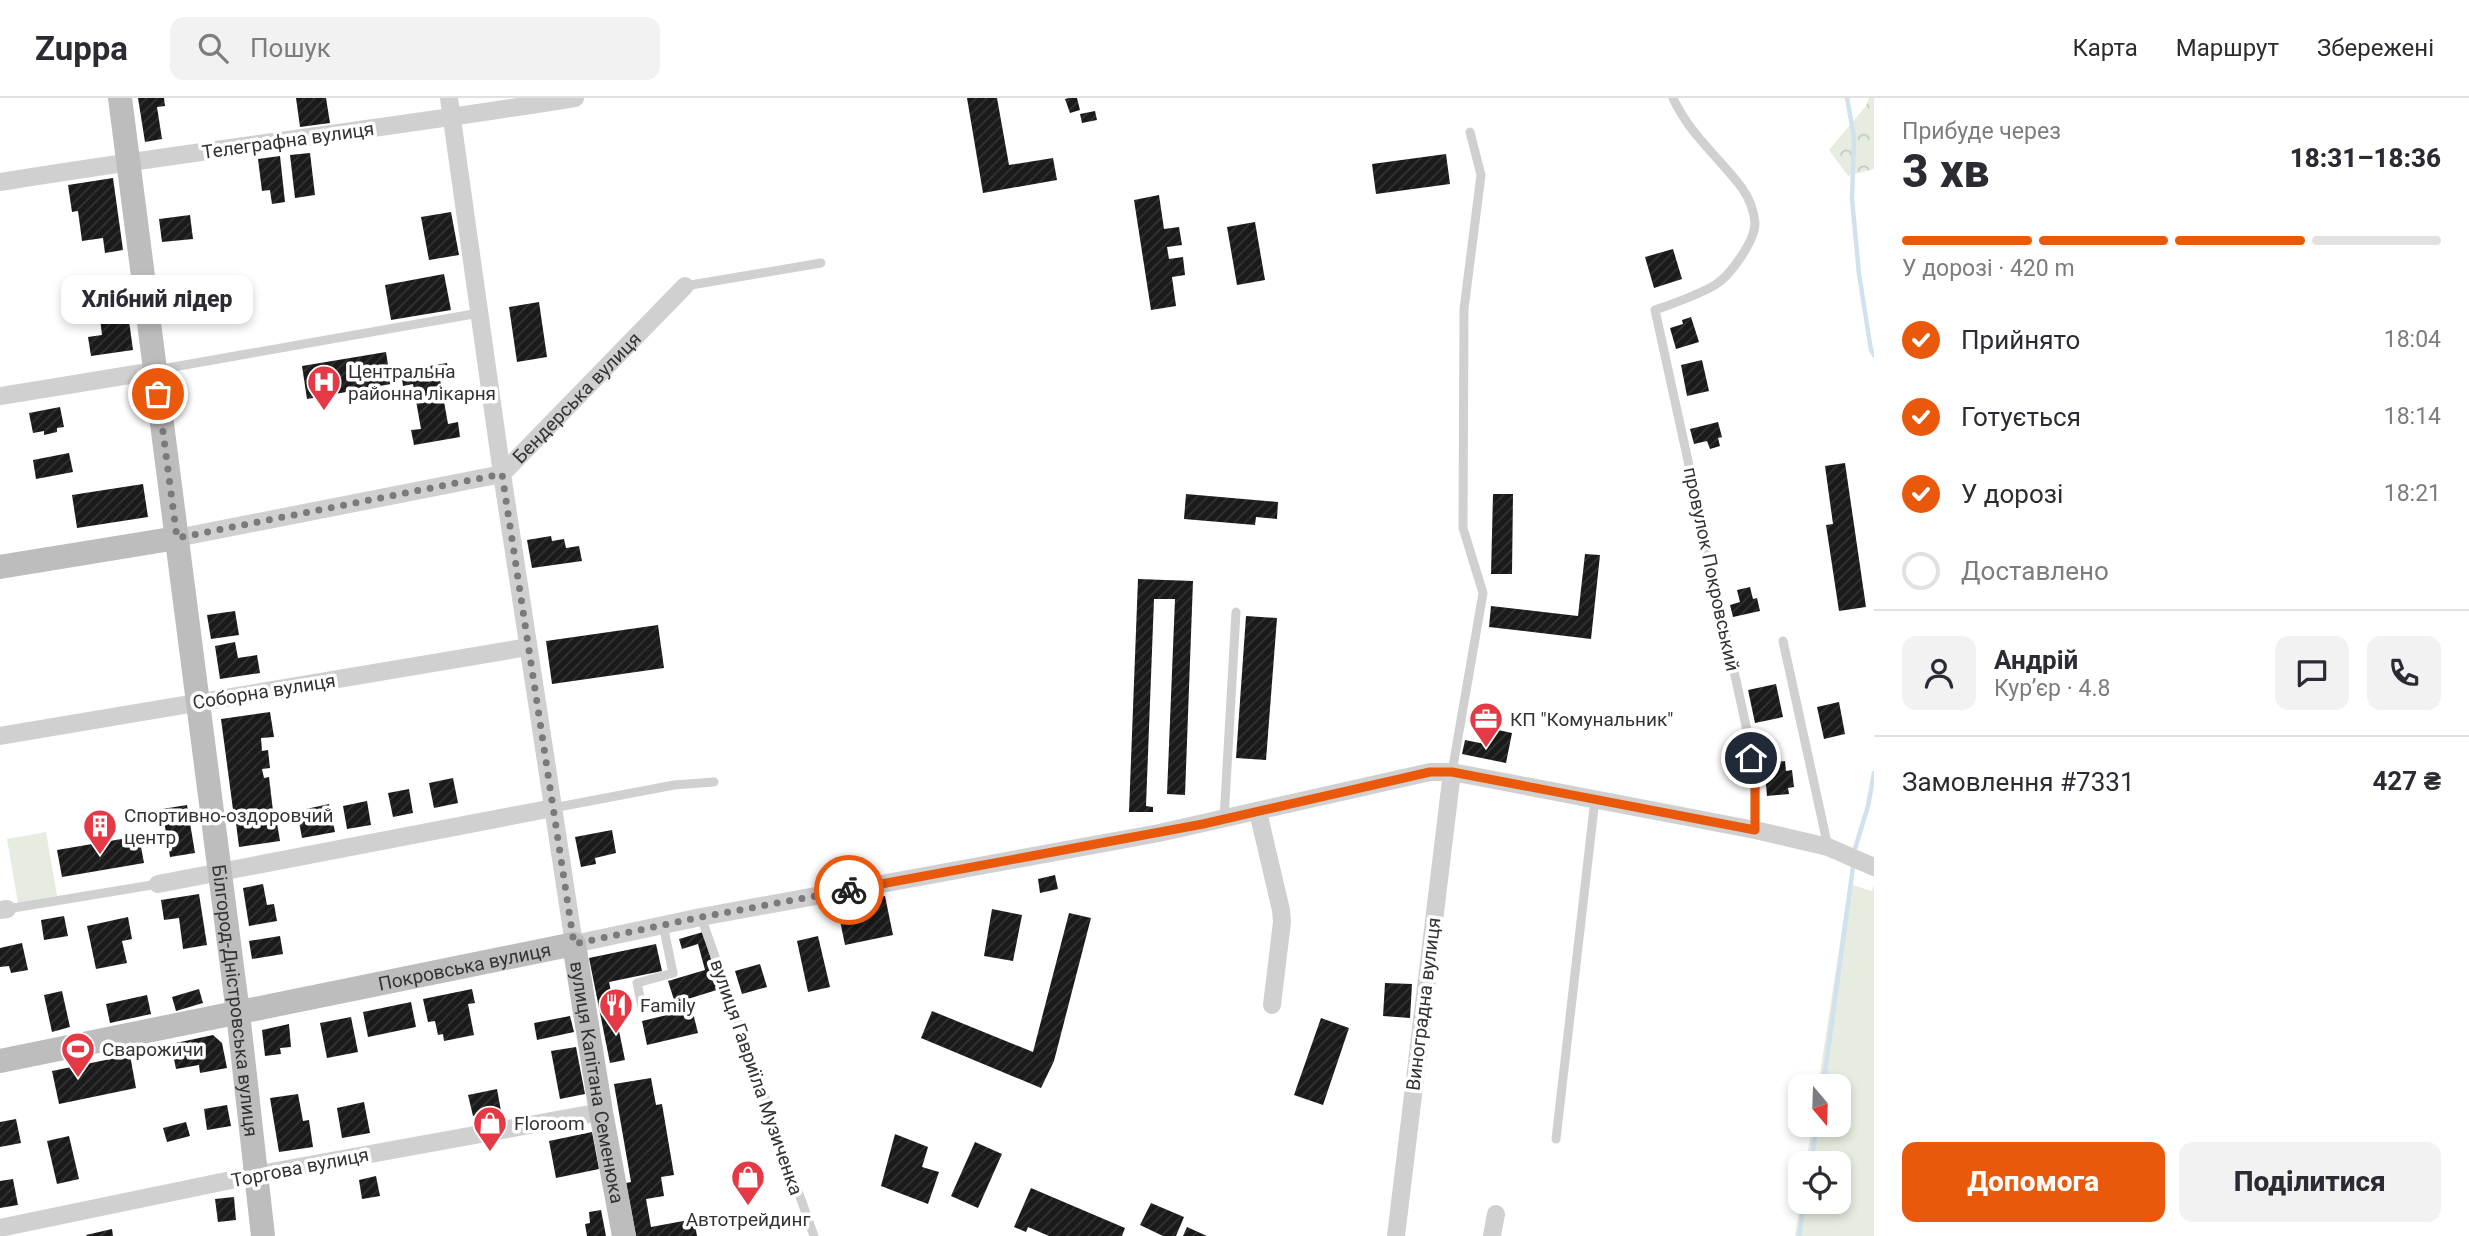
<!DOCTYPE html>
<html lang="uk">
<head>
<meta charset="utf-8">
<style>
  :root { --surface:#fff; --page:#f2f2f3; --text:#2b2b33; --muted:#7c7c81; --line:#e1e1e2; --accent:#ea580c }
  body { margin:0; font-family:Roboto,sans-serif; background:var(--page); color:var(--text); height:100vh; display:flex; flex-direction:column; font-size:26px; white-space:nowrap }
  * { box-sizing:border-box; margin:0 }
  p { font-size:23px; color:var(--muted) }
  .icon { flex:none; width:38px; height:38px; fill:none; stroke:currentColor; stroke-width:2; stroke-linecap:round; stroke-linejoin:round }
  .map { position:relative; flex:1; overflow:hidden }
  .details { display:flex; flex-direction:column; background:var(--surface); width:595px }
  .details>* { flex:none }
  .needle { width:46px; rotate:161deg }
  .buttons { position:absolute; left:1788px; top:976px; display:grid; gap:14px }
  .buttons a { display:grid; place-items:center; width:63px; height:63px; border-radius:14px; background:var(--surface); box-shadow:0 4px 10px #0003; font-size:35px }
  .pin { position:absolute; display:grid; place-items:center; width:60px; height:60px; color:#fff; margin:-30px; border:4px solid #fff; border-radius:50%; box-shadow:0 2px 7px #0007 }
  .courier { position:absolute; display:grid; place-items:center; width:70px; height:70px; margin:-35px; border:5px solid #ea580c; border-radius:50%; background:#fff; color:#222; box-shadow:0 2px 9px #0007 }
  .bubble { position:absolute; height:49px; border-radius:14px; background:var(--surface); box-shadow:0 4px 10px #0003; font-size:23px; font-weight:800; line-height:49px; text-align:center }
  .summary em { font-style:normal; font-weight:800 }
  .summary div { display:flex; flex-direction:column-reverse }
  .summary { display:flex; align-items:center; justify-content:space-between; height:119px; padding:0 28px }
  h1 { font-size:46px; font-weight:800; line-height:52px }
  .bar { display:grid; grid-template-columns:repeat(4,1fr); gap:10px 7px; align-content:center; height:84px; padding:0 28px }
  .bar i { height:9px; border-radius:5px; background:var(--line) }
  .bar .selected { background:var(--accent) }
  .bar p { grid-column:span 4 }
  .line { display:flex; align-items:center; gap:18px; padding:0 28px; border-top:2px solid var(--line) }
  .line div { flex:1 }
  .round { display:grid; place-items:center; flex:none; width:74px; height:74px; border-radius:14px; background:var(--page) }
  ol { padding:0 28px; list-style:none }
  li { display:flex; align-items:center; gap:21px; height:77px }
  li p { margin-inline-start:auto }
  li .icon { padding:7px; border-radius:50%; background:var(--accent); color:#fff; stroke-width:4 }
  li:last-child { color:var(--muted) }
  li i { width:38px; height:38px; border:4px solid var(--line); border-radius:50% }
  .primary-button { display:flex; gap:14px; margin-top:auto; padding:14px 28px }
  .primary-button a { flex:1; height:80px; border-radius:14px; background:var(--accent); color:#fff; font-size:28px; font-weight:800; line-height:80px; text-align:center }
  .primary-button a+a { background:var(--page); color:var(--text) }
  header { display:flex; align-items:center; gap:42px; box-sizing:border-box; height:98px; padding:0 35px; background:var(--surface); border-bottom:2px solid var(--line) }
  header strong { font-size:33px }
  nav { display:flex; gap:38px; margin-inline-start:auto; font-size:24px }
  .search { width:490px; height:63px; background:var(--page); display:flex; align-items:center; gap:18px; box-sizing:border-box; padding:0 24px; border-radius:14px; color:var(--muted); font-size:26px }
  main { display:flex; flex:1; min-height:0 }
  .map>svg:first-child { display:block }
</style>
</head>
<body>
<header>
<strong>Zuppa</strong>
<div class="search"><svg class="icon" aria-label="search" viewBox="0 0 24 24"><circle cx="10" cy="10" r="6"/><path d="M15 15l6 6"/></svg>Пошук</div>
<nav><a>Карта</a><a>Маршрут</a><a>Збережені</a></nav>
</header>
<main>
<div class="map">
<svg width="1874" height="1138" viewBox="0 0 1874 1138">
  <defs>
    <pattern id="forest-crowns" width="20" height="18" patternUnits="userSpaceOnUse" patternTransform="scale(1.75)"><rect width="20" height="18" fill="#e6ecdf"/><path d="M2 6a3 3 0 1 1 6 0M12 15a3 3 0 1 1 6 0" fill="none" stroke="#c6cbc0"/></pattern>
    <pattern id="building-hatch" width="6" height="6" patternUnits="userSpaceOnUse" patternTransform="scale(1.75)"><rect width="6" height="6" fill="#1a1a1a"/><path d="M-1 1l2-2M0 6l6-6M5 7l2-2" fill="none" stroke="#333"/></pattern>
  </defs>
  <rect width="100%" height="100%" fill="#fff"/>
  <!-- forest -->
  <path fill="url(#forest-crowns)" d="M1869 0H1874V71L1848 78 1829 52 1866 8Z"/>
  <!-- garden -->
  <path fill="#e6ecdf" d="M46 734 57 798 18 805 7 741Z
    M1849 786 1872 793 1874 786V1138H1795L1801 1100V1104H1839V1066H1806L1812 1027H1839V989H1818Z"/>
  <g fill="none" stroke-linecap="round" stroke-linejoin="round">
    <!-- stream -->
    <path stroke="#cfe2ee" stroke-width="4.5" d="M1847 0 1854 39 1852 101 1859 176 1871 252 1874 257
      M1854 754 1868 708 1874 675
      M1823 989 1853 769
      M1811 1066 1817 1027
      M1799 1138 1804 1104"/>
  </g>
  <!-- building -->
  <path fill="url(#building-hatch)" d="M138 0H164L165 8 157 9 162 41 145 44Z
    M296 0H326L330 25 300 29Z
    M967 0H997L1009 67 1053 60 1057 82 983 95Z
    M1069 0H1077L1080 12 1070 15 1065 1Z
    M1095 13 1097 22 1082 25 1080 16Z
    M310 55 315 97 295 100 290 57Z
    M1446 56 1450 86 1376 96 1372 66Z
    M280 58 285 104 272 106 270 92 262 93 258 61Z
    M113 80 123 152 105 155 103 140 82 143 78 113 72 114 68 87Z
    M1159 97 1164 131 1179 129 1182 147 1167 149 1169 161 1183 159 1185 177 1172 179 1176 208 1151 212 1134 102Z
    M451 114 459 157 429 162 421 119Z
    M190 117 193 141 162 144 159 121Z
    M1255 124 1265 182 1237 187 1227 129Z
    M1673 151 1682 181 1654 190 1645 159Z
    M444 176 451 212 391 222 385 187Z
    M539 204 547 259 517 264 509 209Z
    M127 208 133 252 91 258 88 239 102 237 99 212Z
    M1691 219 1699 244 1676 251 1670 230 1683 226 1682 222Z
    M386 254 391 286 307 301 302 268Z
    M1702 262 1709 293 1687 298 1681 267Z
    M447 265 450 280 440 281 448 326 458 324 460 339 414 347 411 332 421 331 413 286 403 288 401 273Z
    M60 309 64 329 57 330V334L44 337V333L33 335 29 315Z
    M1718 324 1722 339 1718 340 1720 348 1710 351 1707 343 1694 346 1690 331Z
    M69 355 73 374 36 381 33 362Z
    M1845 365 1866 509 1839 513 1826 427 1833 426 1825 368Z
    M143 386 148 419 77 430 72 397Z
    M1186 396 1278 404 1277 421 1256 419 1255 427 1184 421Z
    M1493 396H1513L1512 476H1491Z
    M551 438 552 443 564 441 566 450 579 448 582 463 532 470 527 442Z
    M1585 456 1600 457 1591 541 1489 529 1491 508 1578 518Z
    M1138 481 1193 483 1185 697 1167 696 1175 501H1154L1146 708 1153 709V714H1129Z
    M1750 489 1753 501 1757 500 1760 513 1733 519 1730 507 1740 504 1737 492Z
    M235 513 239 537 211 541 207 517Z
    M1246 518 1277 520 1266 662 1236 660Z
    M658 527 664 570 552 586 546 543Z
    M235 544 238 560 257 557 260 575 220 581 215 548Z
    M1776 586 1783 619 1755 625 1748 592Z
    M1839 604 1845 636 1824 641 1817 609Z
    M270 614 274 639 261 640 262 653 268 652 270 670 262 671 264 680 269 679 273 713 234 719 221 621Z
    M1489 630 1512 635 1506 665 1462 656 1465 642 1485 646Z
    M1785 663 1786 673 1792 672 1794 689 1788 690 1789 696 1767 698 1764 665Z
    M453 680 458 705 434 710 429 685Z
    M409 691 413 715 393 719 388 695Z
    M367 703 371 727 347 731 343 708Z
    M329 706 335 734 302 740 297 713Z
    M187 707 195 755 170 759 162 711Z
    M276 719 280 743 239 749 236 725Z
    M612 732 616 755 595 760 596 766 581 769 575 739Z
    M139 738 144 765 62 779 57 752Z
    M1055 777 1058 791 1040 795 1038 781Z
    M263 786 267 807 274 806 277 823 249 828 243 790Z
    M199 796 207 847 183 851 179 820 164 822 161 802Z
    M885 798 893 837 845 847 837 808Z
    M992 811 1022 817 1013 863 984 858Z
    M1069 815 1091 820 1054 963 1041 990 921 940 932 913 1033 954Z
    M64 818 68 838 44 842 41 822Z
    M128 819 132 841 122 843 127 865 96 871 87 828Z
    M703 834 720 891 675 905 668 883 705 872 698 846 682 851 679 841Z
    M280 838 283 856 252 861 249 843Z
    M818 838 830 889 808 894 797 843Z
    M22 845 28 872 11 875 9 868 0 869V850Z
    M656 846 662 873 609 884 625 962 610 965 589 860Z
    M760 866 767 889 742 896 735 873Z
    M1385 885 1412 886 1410 920 1383 918Z
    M199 891 203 905 176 913 172 899Z
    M472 891 475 905 468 906 474 937 444 943 443 936 438 937 435 923 428 924 423 901Z
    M62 893 70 929 52 934 44 897Z
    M147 897 151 916 110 925 106 906Z
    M411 904 416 929 368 939 363 914Z
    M692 911 698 935 647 947 642 923Z
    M570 918 574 934 537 942 534 925Z
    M351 919 358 954 327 960 320 925Z
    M1321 920 1349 930 1323 1007 1294 997Z
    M289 926 291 949 280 950 281 956 265 958 262 932Z
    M213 937 222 945 227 970 200 975 199 967 176 971 171 946Z
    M576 949 585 996 560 1001 551 953Z
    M130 957 136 990 59 1006 52 973Z
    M651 980 656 1007 662 1006 674 1077 661 1079 664 1098 646 1101 651 1129 694 1121 697 1138H636L626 1085 631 1084 614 986Z
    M497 991 501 1013 473 1018 468 997Z
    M298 996 303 1023 309 1022 313 1049 279 1054 270 1000Z
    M364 1004 370 1035 342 1040 337 1010Z
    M227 1007 231 1028 207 1032 204 1011Z
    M16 1021 21 1045 0 1049V1024Z
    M186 1024 190 1038 167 1044 163 1030Z
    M592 1034 599 1071 556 1080 549 1043Z
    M895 1036 928 1049 922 1069 939 1074 928 1106 881 1088Z
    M69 1038 79 1081 57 1086 47 1043Z
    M975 1044 1002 1056 978 1110 951 1098Z
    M376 1078 380 1098 362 1101 359 1082Z
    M13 1081 18 1107 0 1110V1083Z
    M1031 1090 1125 1130 1122 1138H1049L1028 1129 1026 1134 1014 1129Z
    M234 1099 236 1122 218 1124 215 1101Z
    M1151 1105 1184 1119 1176 1138H1163L1140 1127Z
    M601 1112 606 1138H587L585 1126 590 1125 589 1114Z
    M1187 1129 1207 1138H1183Z
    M112 1131 113 1138H87L86 1137Z"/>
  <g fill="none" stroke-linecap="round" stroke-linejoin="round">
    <!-- lane -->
    <path stroke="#d0d0d0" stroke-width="9" d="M1673 0C1690 37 1718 58 1742 90 1749 100 1754 113 1755 125 1755 143 1730 178 1715 187 1696 198 1675 205 1655 212L1748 637 1755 682V732
      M685 188 821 165
      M156 272 479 215
      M1783 543 1828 749
      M1452 674 1483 495 1463 430 1464 211 1481 77 1470 34
      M553 710 674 687 714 684
      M1224 721 1236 514
      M7 811 158 786
      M701 819 814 1138
      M642 908 637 885 673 875 663 827
      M1556 1041 1595 701"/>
    <!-- street -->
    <g stroke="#d0d0d0" stroke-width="18">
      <path d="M449 0 502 376 574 846 701 819 1159 735 1430 674H1452L1755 732 1828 749 1874 769"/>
      <path d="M0 84C191 53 384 31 575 0"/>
      <path d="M0 298 154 273"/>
      <path id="s1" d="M177 440 502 376 685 188"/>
      <path d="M0 638 528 549"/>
      <path d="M1258 714 1281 812 1282 824 1272 907"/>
      <path d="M158 786 553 710"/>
      <path d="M0 812 7 811"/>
      <path d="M0 1130 255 1077 601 1014"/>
      <path d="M1396 1138 1452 674"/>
      <path d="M1492 1138 1496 1116"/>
    </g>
    <!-- secondary -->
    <g stroke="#bdbdbd" stroke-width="24">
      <path id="s2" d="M120 0 238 915 263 1138"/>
      <path d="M0 469 177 440"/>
      <path id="s3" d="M0 963 574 846 601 1014 624 1138"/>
    </g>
  </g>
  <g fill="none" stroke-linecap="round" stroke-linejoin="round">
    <!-- done -->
    <path stroke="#7a7a7a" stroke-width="7" stroke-dasharray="0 12.6" d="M158 296 177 440 502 376 574 846 701 819 849 792"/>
    <!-- route -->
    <path stroke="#ea580c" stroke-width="9" d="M849 792 1203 726 1430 674H1452L1755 732V682L1751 660"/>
  </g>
  <!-- icons -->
  <defs>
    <g id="hospital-pin" transform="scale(1.75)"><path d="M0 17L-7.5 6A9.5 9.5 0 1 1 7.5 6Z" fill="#e63946" stroke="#fff"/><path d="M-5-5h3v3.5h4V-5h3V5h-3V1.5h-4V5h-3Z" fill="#fff"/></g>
    <g id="office-pin" transform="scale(1.75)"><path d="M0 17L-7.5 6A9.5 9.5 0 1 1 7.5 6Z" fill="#e63946" stroke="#fff"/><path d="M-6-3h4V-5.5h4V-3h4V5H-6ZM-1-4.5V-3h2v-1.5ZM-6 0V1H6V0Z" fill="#fff"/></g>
    <g id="building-pin" transform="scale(1.75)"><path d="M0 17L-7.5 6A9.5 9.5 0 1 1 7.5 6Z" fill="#e63946" stroke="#fff"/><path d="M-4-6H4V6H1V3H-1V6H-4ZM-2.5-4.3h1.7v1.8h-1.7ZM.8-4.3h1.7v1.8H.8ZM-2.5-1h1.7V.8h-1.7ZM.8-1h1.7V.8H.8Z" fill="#fff"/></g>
    <g id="restaurant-pin" transform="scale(1.75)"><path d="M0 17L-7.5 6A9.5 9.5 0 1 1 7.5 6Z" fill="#e63946" stroke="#fff"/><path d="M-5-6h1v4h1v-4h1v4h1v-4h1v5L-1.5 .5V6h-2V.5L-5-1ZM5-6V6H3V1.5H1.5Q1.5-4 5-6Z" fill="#fff"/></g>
    <g id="stadium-pin" transform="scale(1.75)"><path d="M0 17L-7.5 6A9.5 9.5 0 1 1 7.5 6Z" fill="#e63946" stroke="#fff"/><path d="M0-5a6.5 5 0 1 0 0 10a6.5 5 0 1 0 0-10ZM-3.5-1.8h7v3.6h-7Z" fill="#fff"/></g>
    <g id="shop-pin" transform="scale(1.75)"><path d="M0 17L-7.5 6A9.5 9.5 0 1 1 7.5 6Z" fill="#e63946" stroke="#fff"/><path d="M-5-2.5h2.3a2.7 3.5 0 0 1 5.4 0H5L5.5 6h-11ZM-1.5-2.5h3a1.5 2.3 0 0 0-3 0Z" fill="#fff"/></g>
  </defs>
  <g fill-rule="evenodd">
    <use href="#hospital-pin" x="324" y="284"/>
    <use href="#office-pin" x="1486" y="621"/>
    <use href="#building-pin" x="100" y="728"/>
    <use href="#restaurant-pin" x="616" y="907"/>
    <use href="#stadium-pin" x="78" y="951"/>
    <use href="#shop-pin" x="490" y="1025"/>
    <use href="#shop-pin" x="748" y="1079"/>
  </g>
  <g text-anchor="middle" stroke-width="7" stroke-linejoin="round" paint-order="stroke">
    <!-- street labels -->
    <g font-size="19" fill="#333" stroke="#fff">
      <text transform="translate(288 42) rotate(-8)" y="7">Телеграфна вулиця</text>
      <text dy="7" stroke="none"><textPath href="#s1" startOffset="438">Бендерська вулиця</textPath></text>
      <text transform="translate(1712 471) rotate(78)" y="7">провулок Покровський</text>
      <text transform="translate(264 593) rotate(-9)" y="7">Соборна вулиця</text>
      <text dy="7" stroke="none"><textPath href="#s3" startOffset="474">Покровська вулиця</textPath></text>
      <text dy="7" stroke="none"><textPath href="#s2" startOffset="910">Білгород-Дністровська вулиця</textPath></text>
      <text transform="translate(1423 906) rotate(-83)" y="7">Виноградна вулиця</text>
      <text transform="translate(757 979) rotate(71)" y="7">вулиця Гавриїла Музиченка</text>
      <text dy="7" stroke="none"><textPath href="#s3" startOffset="726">вулиця Капітана Семенюка</textPath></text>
      <text transform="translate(300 1069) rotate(-11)" y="7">Торгова вулиця</text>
    </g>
    <!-- poi labels -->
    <g font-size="19" fill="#333" stroke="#fff" text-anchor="start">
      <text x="348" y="280">Центральна<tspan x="348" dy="22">районна лікарня</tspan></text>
      <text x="1510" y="628">КП "Комунальник"</text>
      <text x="124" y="724">Спортивно-оздоровчий<tspan x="124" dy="22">центр</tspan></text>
      <text x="640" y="914">Family</text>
      <text x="102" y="958">Сварожичи</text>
      <text x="514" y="1032">Floroom</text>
      <text x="748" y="1128" text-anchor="middle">Автотрейдинг</text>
    </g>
  </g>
</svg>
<div class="buttons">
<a><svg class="needle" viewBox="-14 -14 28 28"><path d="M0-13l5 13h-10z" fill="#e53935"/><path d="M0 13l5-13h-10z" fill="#7c7c81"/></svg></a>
<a><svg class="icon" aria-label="locate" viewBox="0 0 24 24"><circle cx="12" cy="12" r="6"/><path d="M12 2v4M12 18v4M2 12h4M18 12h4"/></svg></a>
</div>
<div class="pin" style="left:158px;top:296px;background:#ea580c"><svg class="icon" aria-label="bag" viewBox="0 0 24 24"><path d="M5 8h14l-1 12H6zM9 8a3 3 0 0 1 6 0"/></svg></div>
<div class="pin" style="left:1751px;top:660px;background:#1f2937"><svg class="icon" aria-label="home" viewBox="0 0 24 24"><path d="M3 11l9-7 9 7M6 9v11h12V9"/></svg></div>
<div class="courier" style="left:849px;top:792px"><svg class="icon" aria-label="bike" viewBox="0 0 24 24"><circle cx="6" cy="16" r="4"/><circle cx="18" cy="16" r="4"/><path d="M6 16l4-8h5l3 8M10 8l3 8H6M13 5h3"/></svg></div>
<div class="bubble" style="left:61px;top:177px;width:192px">Хлібний лідер</div>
</div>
<section class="details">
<div class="summary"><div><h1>3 хв</h1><p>Прибуде через</p></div><em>18:31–18:36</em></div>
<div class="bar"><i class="selected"></i><i class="selected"></i><i class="selected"></i><i></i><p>У дорозі · 420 m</p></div>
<ol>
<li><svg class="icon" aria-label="check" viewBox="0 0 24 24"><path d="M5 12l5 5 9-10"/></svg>Прийнято<p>18:04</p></li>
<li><svg class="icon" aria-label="check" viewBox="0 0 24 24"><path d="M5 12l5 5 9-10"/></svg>Готується<p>18:14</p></li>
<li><svg class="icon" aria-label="check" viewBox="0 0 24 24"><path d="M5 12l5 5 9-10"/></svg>У дорозі<p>18:21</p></li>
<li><i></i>Доставлено</li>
</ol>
<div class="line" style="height:126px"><a class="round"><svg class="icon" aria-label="person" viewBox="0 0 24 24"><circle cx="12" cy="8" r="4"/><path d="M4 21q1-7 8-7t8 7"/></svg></a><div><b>Андрій</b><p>Кур’єр · 4.8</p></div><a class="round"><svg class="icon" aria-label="chat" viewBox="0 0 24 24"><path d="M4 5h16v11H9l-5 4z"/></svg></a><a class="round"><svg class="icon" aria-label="phone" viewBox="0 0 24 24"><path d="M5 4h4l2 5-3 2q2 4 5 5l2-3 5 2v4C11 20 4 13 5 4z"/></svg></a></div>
<div class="line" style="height:91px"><div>Замовлення #7331</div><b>427 ₴</b></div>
<div class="primary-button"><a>Допомога</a><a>Поділитися</a></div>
</section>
</main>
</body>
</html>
